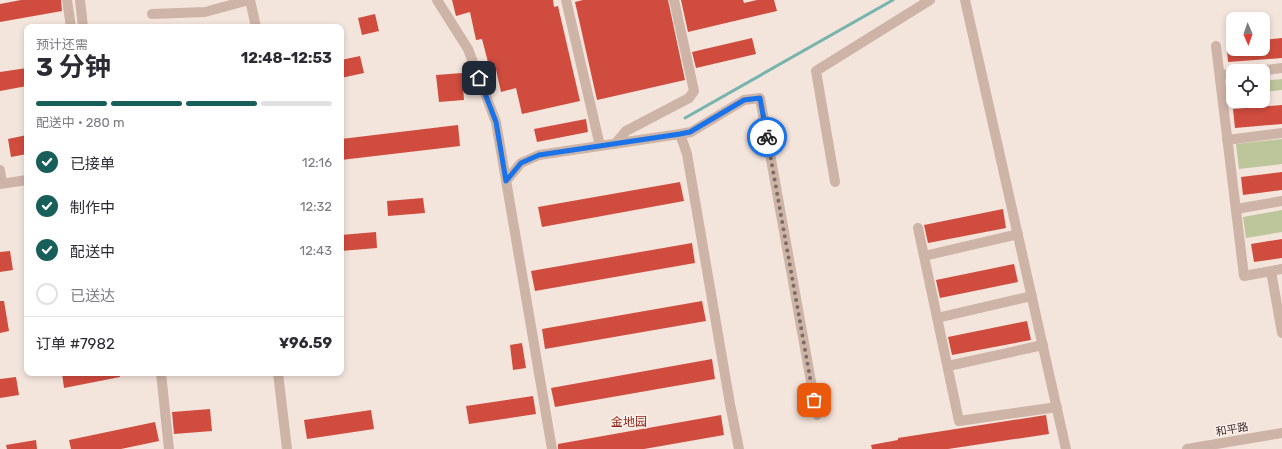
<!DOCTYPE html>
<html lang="zh">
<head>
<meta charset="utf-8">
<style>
  :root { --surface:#fff; --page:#f2f2f3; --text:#2b2b33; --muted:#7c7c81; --line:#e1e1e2; --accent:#195f59 }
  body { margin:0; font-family:Rubik,"Noto Sans SC",sans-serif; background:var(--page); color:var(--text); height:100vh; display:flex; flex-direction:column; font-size:15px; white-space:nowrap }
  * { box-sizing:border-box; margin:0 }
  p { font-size:13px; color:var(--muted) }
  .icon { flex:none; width:22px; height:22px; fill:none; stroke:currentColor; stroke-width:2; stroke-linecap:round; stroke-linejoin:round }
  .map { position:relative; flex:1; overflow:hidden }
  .details { position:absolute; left:24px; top:24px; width:320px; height:352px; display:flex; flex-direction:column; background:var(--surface); border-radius:8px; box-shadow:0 2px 6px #0003 }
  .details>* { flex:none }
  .needle { width:26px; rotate:178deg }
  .controls { position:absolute; left:1226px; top:12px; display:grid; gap:8px }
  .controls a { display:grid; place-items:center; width:44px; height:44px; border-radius:8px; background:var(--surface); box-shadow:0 2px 6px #0003; font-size:20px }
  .pin { position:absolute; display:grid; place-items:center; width:34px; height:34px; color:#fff; margin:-17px; border-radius:8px; box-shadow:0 2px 6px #0006 }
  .courier { position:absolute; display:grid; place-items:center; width:40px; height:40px; margin:-20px; border:3px solid #1a73e8; border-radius:50%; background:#fff; color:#222; box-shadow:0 1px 5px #0007 }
  .head em { font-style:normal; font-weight:700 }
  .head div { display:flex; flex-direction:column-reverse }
  .head { display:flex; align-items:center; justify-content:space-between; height:68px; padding:0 12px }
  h1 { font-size:26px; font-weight:700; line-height:30px }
  .bar { display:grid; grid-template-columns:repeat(4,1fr); gap:6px 4px; align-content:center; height:48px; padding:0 12px }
  .bar i { height:5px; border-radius:3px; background:var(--line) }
  .bar .on { background:var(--accent) }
  .bar p { grid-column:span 4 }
  .line { display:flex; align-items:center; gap:10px; padding:0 12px; border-top:1px solid var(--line) }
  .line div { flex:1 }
  ol { padding:0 12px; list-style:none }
  li { display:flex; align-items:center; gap:12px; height:44px }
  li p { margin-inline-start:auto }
  li .icon { padding:4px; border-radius:50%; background:var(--accent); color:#fff; stroke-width:4 }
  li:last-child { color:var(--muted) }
  li i { width:22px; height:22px; border:2px solid var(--line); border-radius:50% }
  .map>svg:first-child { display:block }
</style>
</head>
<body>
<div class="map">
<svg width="1282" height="449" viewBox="0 0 1282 449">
  <rect width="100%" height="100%" fill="#f4e5dc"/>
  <!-- green -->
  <path fill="#bdc59a" d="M1282 79V90L1263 92V81Z
    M1282 139V164L1239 169 1236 144Z
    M1282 210V232L1246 238 1243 217Z"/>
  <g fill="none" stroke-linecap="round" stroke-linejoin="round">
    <!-- stream -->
    <path stroke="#78b4ae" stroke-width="3" d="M685 118 893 0"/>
  </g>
  <!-- building -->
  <path fill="#d04c3e" d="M21 0H61L62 11 0 22V4Z
    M452 0H553L554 7 558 6 580 101 522 114 516 88 501 92 495 65 489 66 482 39 476 40 470 12 456 16Z
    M583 0H668L685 80 597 100 575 2Z
    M681 0H743L744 3 757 0H774L777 11 688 32Z
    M375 14 379 31 362 35 358 18Z
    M752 38 756 54 696 68 692 52Z
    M1282 38V58L1228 62 1227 49H1263V40Z
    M360 56 364 73 341 78V60Z
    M27 68V86L0 91V72Z
    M462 73 464 100 439 102 436 75Z
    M1282 105V124L1235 128 1233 109Z
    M586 119 588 132 537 142 534 129Z
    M458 125 460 146 341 160V139Z
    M27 135V154L11 157 8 139Z
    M1282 172V190L1243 195 1241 177Z
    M680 182 684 201 542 227 538 207Z
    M423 198 425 213 388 216 387 201Z
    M1003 209 1006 228 928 243 924 225Z
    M376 232 377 248 341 251V235Z
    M1282 239V258L1254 262 1251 244Z
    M692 243 695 263 535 291 531 271Z
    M10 251 13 270 0 272V252Z
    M1014 264 1018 282 940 298 936 280Z
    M0 301H4L9 331 0 333Z
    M702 301 706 321 545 349 542 329Z
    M1027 321 1031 340 952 355 948 337Z
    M522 343 526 368 513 370 510 345Z
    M712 359 715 379 555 407 551 388Z
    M62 373H120V377L64 388Z
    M16 377 19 395 0 398V379Z
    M533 396 536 414 469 424 466 406Z
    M210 409 212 431 174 434 172 412Z
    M371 410 374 429 307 439 304 420Z
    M721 415 724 435 644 449H558V444Z
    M1046 415 1049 434 948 449H872L871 445 898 440V438Z
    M155 422 159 441 121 449H71L69 440Z
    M36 440 37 449H7L6 445Z"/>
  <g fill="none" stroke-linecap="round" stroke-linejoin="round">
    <!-- minor -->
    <path stroke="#ceb3a7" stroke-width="10" d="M67 0 71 27
      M80 0 83 27
      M250 0 256 27
      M437 0 468 49 496 122 552 449
      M566 0 600 146
      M965 0 1066 449
      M152 14 205 12 249 0
      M1216 46 1244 276 1282 269
      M1258 71 1282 68
      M1220 75 1233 74
      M1227 140 1282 133
      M615 144 626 131 689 98 694 91 674 0
      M0 170 2 183
      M506 181 521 163 539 155 680 134
      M835 182 816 71 930 0
      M0 184 27 180
      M1236 209 1282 201
      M918 228 959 421 1057 407
      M924 256 1018 234
      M1271 271 1282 333
      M937 318 1032 296
      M948 366 1043 345
      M161 373 169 449
      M739 449 730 404 687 154 680 134 691 132 744 100 760 98 817 415"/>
    <!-- tertiary -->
    <path stroke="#ceb3a7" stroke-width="10" d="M278 373 287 449
      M1187 449 1282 433"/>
  </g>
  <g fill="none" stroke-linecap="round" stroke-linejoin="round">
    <!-- done -->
    <path stroke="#7a6c67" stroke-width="4" stroke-dasharray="0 7.2" d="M767 137 814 400"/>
    <!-- route -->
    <path stroke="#1a73e8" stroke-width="5" d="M479 78 496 122 506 181 521 163 539 155 680 134 690 132 744 100 760 98 767 137"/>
  </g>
  <g text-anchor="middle" stroke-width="3" stroke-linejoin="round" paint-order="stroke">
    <!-- street labels -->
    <g font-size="11" fill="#392b28" stroke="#fbf0e9">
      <text transform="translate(1232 429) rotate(-10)" y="4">和平路</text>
    </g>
    <!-- neighbourhood labels -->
    <g font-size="12" fill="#90251a" stroke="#fbf0e9">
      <text x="629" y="426">金地园</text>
    </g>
  </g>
</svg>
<div class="controls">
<a><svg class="needle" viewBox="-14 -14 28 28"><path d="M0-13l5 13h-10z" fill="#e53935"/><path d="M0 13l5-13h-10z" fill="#7c7c81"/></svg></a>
<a><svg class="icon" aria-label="locate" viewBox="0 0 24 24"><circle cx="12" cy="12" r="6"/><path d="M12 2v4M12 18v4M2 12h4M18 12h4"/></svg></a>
</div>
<div class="pin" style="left:814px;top:400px;background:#ea580c"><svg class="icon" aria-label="bag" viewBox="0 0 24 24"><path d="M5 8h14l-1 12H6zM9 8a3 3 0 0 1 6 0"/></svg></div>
<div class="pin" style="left:479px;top:78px;background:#1f2937"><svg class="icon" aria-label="home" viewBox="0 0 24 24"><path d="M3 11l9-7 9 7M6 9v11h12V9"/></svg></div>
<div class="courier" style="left:767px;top:137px"><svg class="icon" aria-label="bike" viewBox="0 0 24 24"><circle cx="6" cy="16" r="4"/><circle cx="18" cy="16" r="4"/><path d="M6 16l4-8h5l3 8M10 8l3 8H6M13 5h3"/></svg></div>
<section class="details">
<div class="head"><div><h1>3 分钟</h1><p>预计还需</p></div><em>12:48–12:53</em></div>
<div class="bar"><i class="on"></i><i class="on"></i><i class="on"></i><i></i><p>配送中 · 280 m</p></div>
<ol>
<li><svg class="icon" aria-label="check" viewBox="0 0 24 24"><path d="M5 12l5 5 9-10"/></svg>已接单<p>12:16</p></li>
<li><svg class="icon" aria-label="check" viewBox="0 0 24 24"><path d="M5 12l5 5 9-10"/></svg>制作中<p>12:32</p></li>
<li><svg class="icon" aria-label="check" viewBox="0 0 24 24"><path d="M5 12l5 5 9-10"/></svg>配送中<p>12:43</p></li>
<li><i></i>已送达</li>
</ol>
<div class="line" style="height:52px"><div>订单 #7982</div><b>¥96.59</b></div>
</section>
</div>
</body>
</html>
